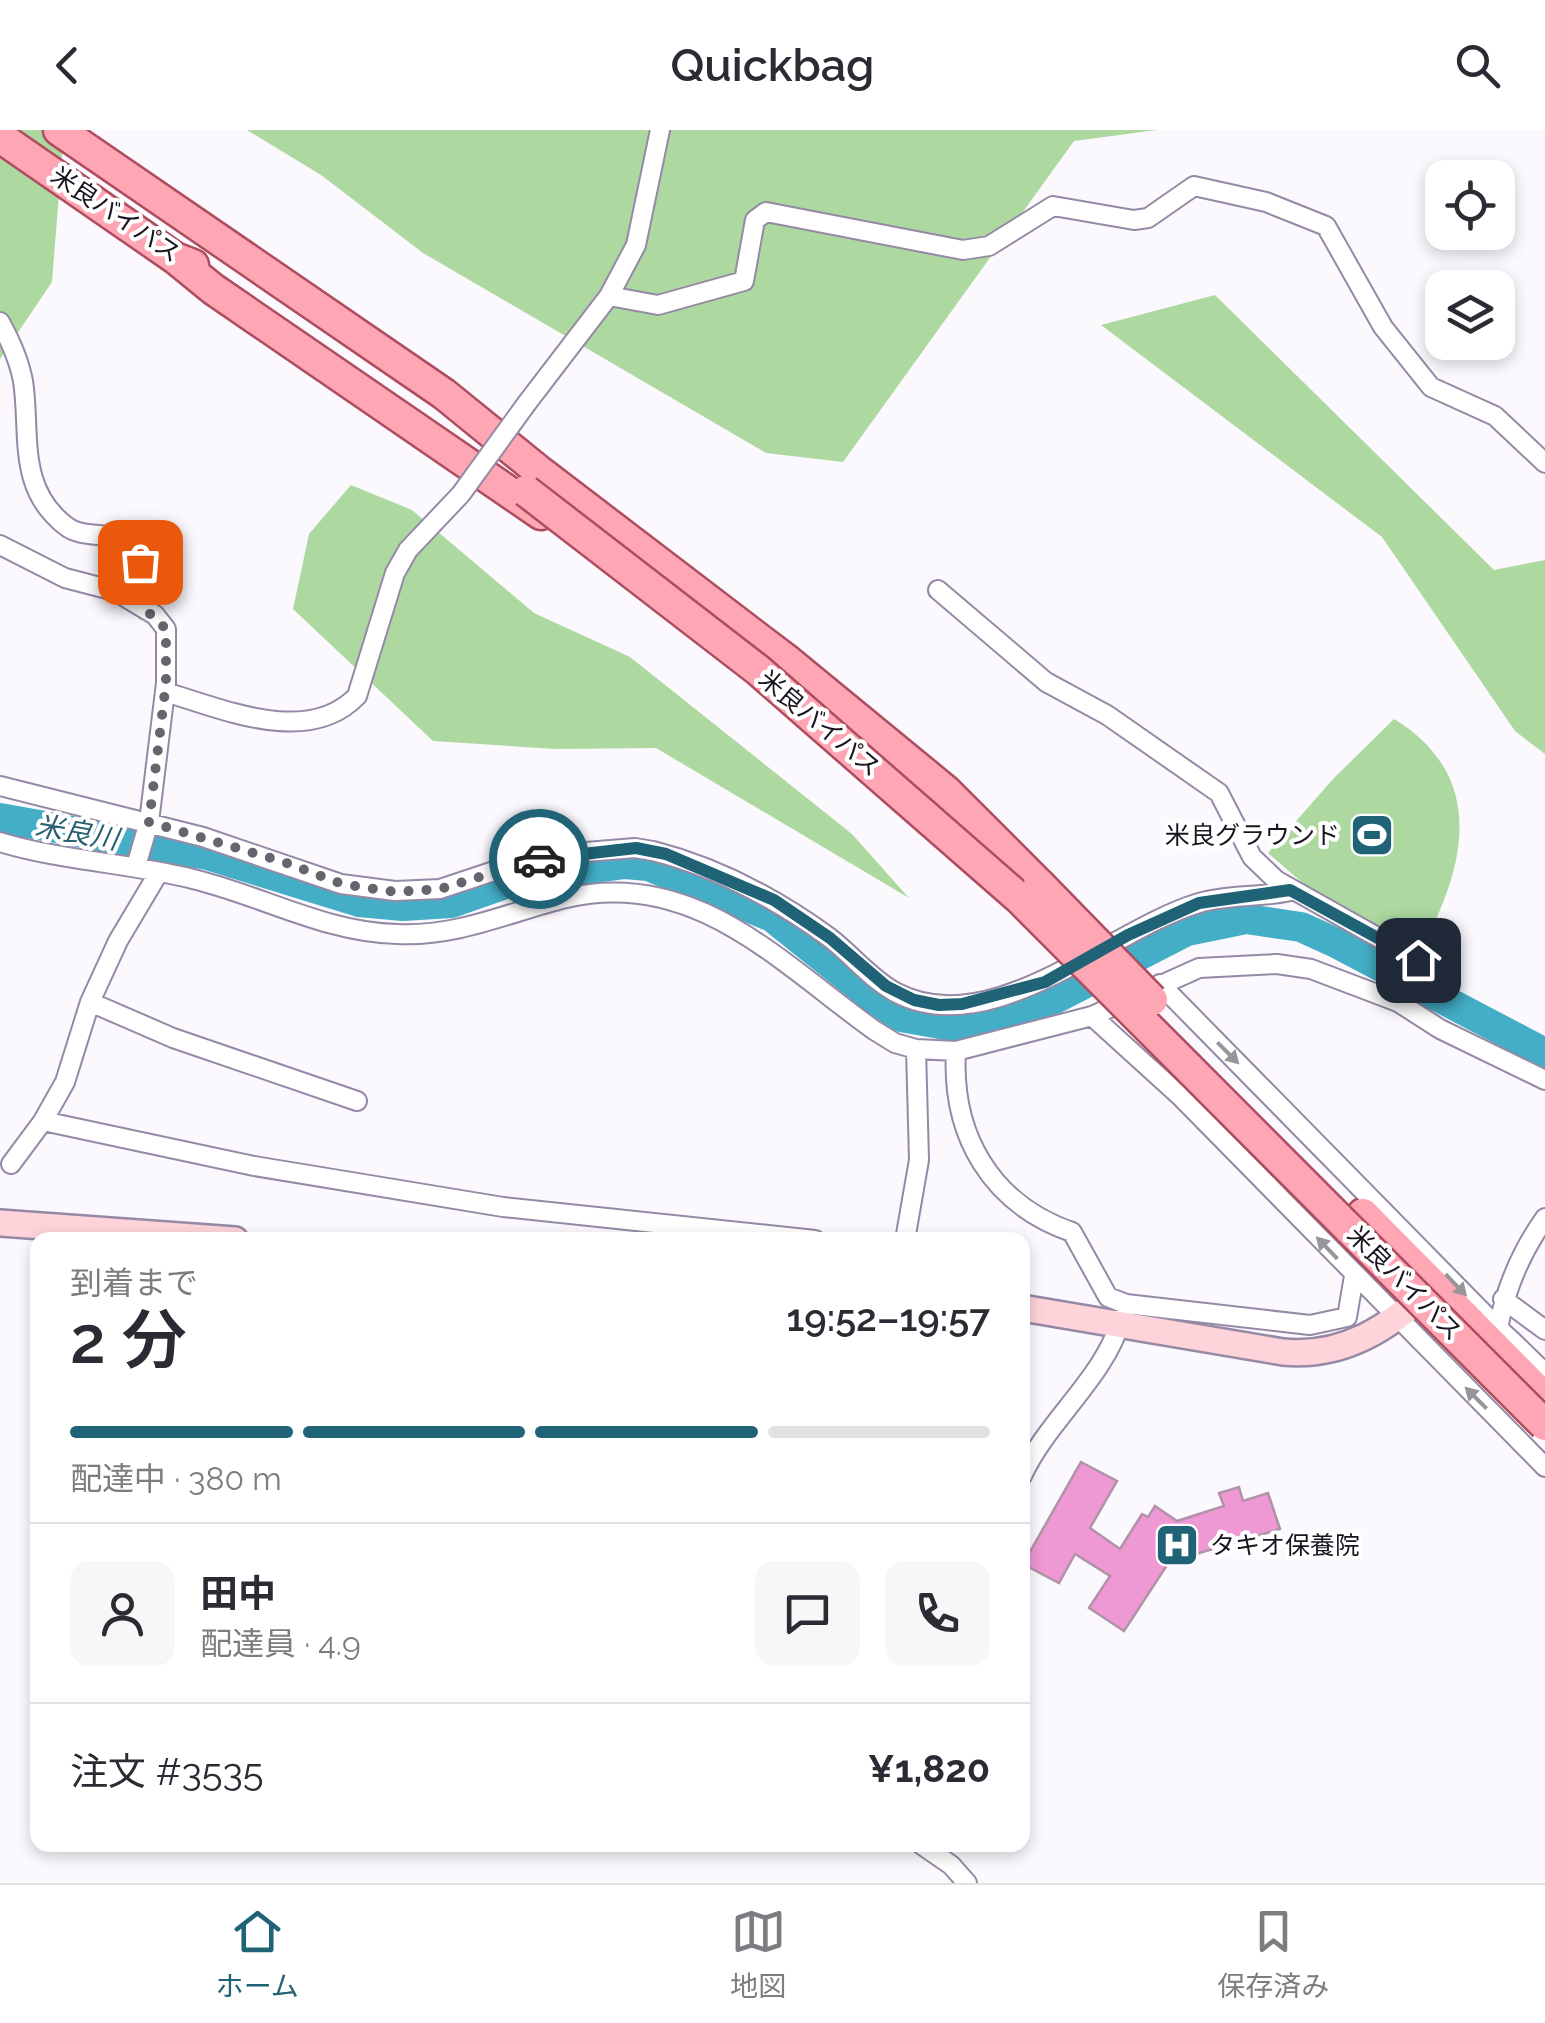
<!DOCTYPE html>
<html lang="ja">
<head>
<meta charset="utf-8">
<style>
  :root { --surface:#fff; --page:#f7f7f7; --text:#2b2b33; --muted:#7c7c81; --line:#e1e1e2; --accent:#206276 }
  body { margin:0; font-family:Raleway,"Noto Sans JP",sans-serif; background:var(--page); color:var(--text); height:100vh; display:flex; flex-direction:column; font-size:38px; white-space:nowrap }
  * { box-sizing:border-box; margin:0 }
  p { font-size:32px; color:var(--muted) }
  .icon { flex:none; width:55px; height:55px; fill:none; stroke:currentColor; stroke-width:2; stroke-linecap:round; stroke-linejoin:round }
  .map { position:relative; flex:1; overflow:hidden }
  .details { position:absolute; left:30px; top:1102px; width:1000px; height:620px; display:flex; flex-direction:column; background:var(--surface); border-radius:20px; box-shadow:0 5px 15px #0003 }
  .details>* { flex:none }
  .buttons { position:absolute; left:1425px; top:30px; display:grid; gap:20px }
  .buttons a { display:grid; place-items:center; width:90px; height:90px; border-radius:20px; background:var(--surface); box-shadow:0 5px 15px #0003; font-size:50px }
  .pin { position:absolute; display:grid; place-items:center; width:85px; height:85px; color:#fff; margin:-42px; border-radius:20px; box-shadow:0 5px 15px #0006 }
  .courier { position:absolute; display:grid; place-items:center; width:100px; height:100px; margin:-50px; border:8px solid #206276; border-radius:50%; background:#fff; color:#222; box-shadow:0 2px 12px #0007 }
  .overview em { font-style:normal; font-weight:600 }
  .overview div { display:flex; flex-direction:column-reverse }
  .overview { display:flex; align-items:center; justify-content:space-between; height:170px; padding:0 40px }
  h1 { font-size:65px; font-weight:600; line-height:75px }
  .bar { display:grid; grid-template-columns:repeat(4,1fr); gap:15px 10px; align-content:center; height:120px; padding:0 40px }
  .bar i { height:12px; border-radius:8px; background:var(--line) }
  .bar .active { background:var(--accent) }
  .bar p { grid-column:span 4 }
  .line { display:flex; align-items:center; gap:25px; padding:0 40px; border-top:2px solid var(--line) }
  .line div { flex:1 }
  .round { display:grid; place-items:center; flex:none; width:105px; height:105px; border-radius:20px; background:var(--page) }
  header { display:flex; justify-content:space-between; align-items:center; height:130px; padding:0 40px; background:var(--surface); font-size:45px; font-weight:600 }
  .dock { display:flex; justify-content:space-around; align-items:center; height:140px; border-top:2px solid var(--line); background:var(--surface); font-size:28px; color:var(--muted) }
  .dock a { display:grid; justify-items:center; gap:5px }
  .dock .active { color:var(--accent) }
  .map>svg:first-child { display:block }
</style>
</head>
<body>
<header><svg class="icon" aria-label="back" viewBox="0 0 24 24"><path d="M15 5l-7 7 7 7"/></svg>Quickbag<svg class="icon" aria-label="search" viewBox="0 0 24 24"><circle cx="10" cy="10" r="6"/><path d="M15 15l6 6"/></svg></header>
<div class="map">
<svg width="1545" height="1753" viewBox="0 0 1545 1753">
  <rect width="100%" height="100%" fill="#fbf8fe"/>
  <!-- green -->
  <path fill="#add9a0" d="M0 0H64L52 152 0 229Z
    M247 0H1157L1074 11 843 332 766 323 423 123 321 45Z
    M1215 165 1494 440 1545 430V624L1515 601 1382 407 1101 195Z
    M351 355 412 380 534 483 630 527 852 704 909 768 656 618 555 619 433 611 293 479 309 404Z
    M1394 589C1489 647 1465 739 1420 821L1312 761 1268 723 1333 649Z"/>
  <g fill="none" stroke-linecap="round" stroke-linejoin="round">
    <!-- river -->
    <path stroke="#43aec6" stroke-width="30" d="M0 688 207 725 359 772 403 776 451 773 522 748 625 734 648 736 772 787 873 868 901 887 929 892 951 896 983 891 1055 869 1187 801 1246 789 1301 797 1334 812 1545 923"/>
  </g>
  <!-- building -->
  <path fill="#ee98d4" stroke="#b093a7" stroke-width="2.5" d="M1081 1332 1117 1351 1090 1398 1120 1419 1142 1384 1148 1387 1155 1376 1177 1391 1224 1376 1219 1363 1239 1357 1243 1371 1268 1363 1280 1399 1169 1432 1124 1501 1089 1478 1110 1446 1075 1424 1059 1453 1023 1434Z"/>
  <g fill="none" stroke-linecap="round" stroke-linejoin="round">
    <!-- street casing -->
    <g stroke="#9589a6" stroke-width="22">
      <path id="street" d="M609 166 636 115 660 0
        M0 192C10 210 19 230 23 251 31 302 16 358 66 396 83 410 112 400 133 414L140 433 146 480
        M527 273 609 166 658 175 744 151 755 90 766 82 963 120 989 116 1053 76 1134 90 1148 88 1194 56 1266 72 1326 96 1383 197 1431 257 1495 286 1545 333
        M0 415 65 448 115 461 155 485 166 499V553L149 692 136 736
        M938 460 1046 552 1107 585 1219 663 1252 727 1276 750 1418 830 1398 872
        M165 562C223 579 308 617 357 566L395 443 408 420 461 364
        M0 656 203 707 341 754 395 761 440 759 509 736 561 724 635 718 653 721C716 737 778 770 830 808 852 825 871 849 895 862 991 914 1111 799 1199 773 1228 764 1260 768 1290 761
        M0 712C63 731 130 733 193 749 263 766 324 802 397 804 458 807 509 782 566 768 694 738 779 832 874 900L895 913 916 919 956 921 1092 886 1199 838 1277 834 1311 839 1398 872 1440 899 1545 950
        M1160 854 1498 1198
        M90 872 173 908 357 971
        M1092 886 1179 965 1545 1337
        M956 921C951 1005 991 1074 1072 1102L1108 1167 1126 1174 1310 1195 1347 1187 1354 1146
        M43 991 254 1036 503 1077 815 1110
        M11 1034 43 991 65 952 90 872 118 811 159 742
        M905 1110 919 1030 916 919
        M1503 1169 1545 1200
        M1511 1210 1545 1243
        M1500 1223 1511 1210 1498 1198C1506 1157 1521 1122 1545 1088
        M1022 1346C1048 1289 1105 1248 1122 1187
        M922 1715 951 1735 967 1753"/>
    </g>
    <!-- secondary casing -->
    <g stroke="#9589a6" stroke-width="30">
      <path id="secondary" d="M0 1093 235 1110
        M1022 1178 1283 1222C1344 1228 1390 1197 1433 1157"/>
    </g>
    <!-- primary casing -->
    <g stroke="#ad4d5f" stroke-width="35">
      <path id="primary" d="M59 0 444 264 540 342 789 532 946 661 1039 754
        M0 7 175 128 193 135
        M175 128 213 159 541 384
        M1363 1084 1545 1268"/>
    </g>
    <!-- street -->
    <use href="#street" stroke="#fff" stroke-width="18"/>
    <!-- secondary -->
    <use href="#secondary" stroke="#fed3da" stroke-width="25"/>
    <!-- primary -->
    <use href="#primary" stroke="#fea6b4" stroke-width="30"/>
    <!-- street-bridge casing -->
    <g stroke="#9589a6" stroke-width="22" stroke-linecap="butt">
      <path id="street-bridge" d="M461 364 527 273"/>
    </g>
    <!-- primary-bridge casing -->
    <g stroke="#ad4d5f" stroke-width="35" stroke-linecap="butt">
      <path id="primary-bridge" d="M526 361 758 540 1019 768 1545 1295
        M1039 754 1152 870"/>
    </g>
    <!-- street-bridge -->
    <use href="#street-bridge" stroke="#fff" stroke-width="18"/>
    <!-- primary-bridge -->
    <use href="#primary-bridge" stroke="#fea6b4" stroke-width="30"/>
  </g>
  <!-- one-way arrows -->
  <defs><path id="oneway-solid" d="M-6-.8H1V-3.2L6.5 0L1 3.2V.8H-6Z" transform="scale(2.5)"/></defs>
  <g fill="#98959a">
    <use href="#oneway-solid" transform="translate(1228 923) rotate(45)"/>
    <use href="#oneway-solid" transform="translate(1327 1118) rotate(-134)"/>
    <use href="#oneway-solid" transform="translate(1456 1155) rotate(46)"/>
    <use href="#oneway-solid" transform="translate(1476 1268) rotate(-135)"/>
  </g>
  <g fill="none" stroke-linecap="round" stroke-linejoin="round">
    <!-- done -->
    <path stroke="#68646d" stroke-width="10" stroke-dasharray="0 18" d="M140 432 146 480 166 499V553L149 692 284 732 342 754 395 762 440 759 539 729"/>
    <!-- route -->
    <path stroke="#206276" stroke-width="12" d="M539 729 636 718 666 724 774 770 830 808 886 856 914 870 939 875 962 874 1045 852 1128 805 1199 773 1290 760 1418 830"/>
  </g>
  <!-- icons -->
  <defs>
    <g id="stadium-square" transform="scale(2.25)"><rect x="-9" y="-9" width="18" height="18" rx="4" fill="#206276" stroke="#fff"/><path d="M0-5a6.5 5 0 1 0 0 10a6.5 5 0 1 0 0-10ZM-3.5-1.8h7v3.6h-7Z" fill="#fff"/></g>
    <g id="hospital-square" transform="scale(2.25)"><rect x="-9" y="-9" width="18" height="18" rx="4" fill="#206276" stroke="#fff"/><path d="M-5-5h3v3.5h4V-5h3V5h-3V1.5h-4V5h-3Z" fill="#fff"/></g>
  </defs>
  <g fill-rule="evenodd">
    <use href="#stadium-square" x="1372" y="705"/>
    <use href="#hospital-square" x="1177" y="1415"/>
  </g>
  <g text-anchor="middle" stroke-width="8" stroke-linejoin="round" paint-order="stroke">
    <!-- street labels -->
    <g font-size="25" fill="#19141f" stroke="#fff">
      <text transform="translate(116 84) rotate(34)" y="9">米良バイパス</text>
      <text transform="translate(820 593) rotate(40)" y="9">米良バイパス</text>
      <text transform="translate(1405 1153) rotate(45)" y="9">米良バイパス</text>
    </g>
    <!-- poi labels -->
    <g font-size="25" fill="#19141f" stroke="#fff" text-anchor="end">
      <text x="1340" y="714">米良グラウンド</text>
      <text x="1210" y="1424" text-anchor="start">タキオ保養院</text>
    </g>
    <!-- water labels -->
    <g font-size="28" font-style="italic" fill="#27606e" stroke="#fff">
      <text transform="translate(77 702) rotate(10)" y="10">米良川</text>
    </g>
  </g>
</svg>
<div class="buttons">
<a><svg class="icon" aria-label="locate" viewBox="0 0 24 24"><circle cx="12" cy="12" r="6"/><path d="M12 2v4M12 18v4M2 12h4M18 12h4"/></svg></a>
<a><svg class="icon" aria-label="layers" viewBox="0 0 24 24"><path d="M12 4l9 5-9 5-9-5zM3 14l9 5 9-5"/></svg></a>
</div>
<div class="pin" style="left:140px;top:432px;background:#ea580c"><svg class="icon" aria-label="bag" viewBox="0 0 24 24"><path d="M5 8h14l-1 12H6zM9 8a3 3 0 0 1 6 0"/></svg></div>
<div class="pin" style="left:1418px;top:830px;background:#1f2937"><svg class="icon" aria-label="home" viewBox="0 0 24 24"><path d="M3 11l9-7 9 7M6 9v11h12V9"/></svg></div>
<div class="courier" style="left:539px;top:729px"><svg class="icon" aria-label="car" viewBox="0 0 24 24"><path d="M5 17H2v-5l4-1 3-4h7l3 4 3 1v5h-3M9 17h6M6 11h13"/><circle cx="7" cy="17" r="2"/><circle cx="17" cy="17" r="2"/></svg></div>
<section class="details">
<div class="overview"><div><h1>2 分</h1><p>到着まで</p></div><em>19:52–19:57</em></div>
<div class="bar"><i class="active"></i><i class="active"></i><i class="active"></i><i></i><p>配達中 · 380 m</p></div>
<div class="line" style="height:180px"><a class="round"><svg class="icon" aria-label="person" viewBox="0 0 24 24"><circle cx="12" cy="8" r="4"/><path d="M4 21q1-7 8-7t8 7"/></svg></a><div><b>田中</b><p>配達員 · 4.9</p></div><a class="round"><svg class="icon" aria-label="chat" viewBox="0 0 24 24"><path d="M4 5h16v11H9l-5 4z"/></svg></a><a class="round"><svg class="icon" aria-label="phone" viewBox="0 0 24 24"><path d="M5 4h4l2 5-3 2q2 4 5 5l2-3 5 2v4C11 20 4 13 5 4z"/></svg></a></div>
<div class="line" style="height:130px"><div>注文 #3535</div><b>¥1,820</b></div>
</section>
</div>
<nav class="dock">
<a class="active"><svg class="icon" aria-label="home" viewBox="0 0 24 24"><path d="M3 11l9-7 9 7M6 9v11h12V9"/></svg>ホーム</a>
<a><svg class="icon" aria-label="map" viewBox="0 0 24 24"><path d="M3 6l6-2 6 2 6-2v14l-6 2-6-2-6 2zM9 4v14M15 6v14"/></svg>地図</a>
<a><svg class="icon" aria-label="saved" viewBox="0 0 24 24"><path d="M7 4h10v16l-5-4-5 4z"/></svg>保存済み</a>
</nav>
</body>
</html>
